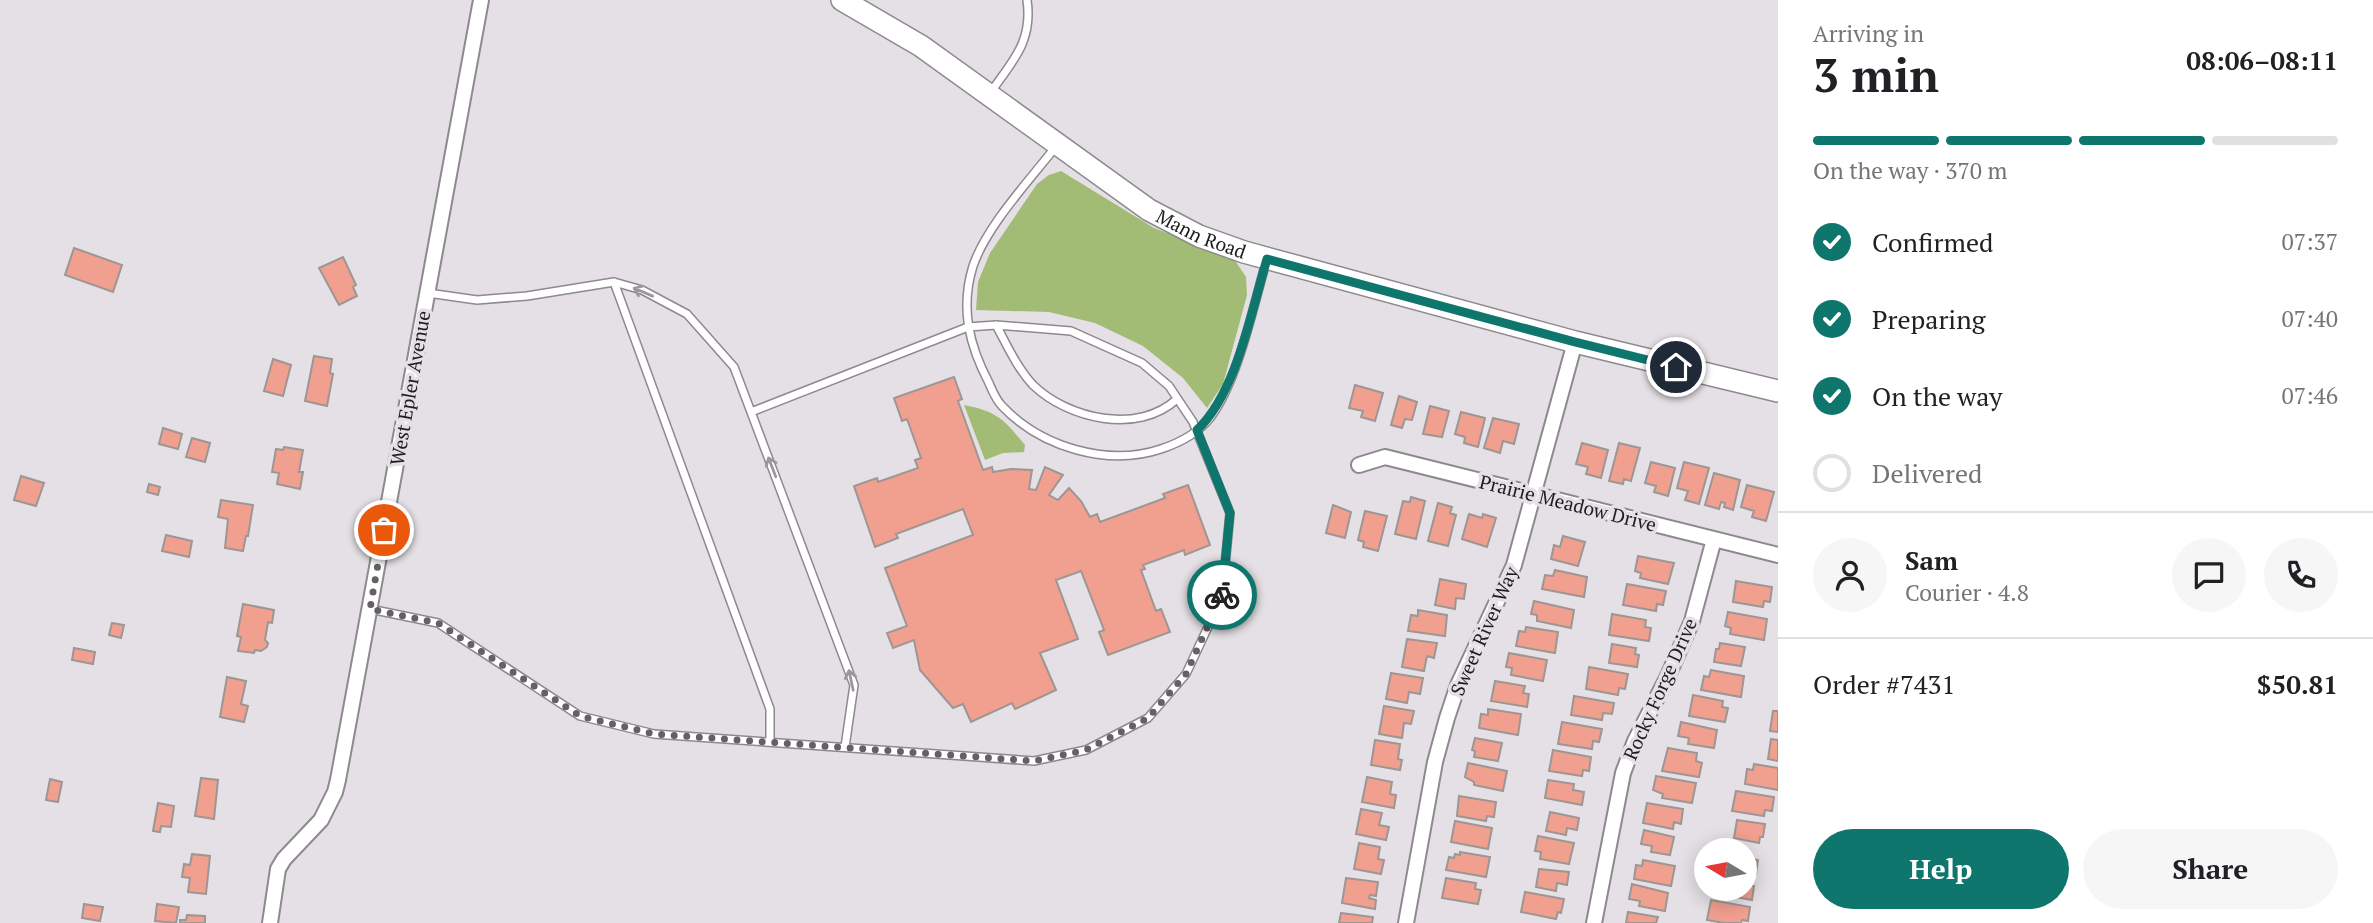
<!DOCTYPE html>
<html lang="en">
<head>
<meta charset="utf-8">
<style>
  :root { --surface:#fff; --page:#f6f6f6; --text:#202124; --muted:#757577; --line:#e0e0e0; --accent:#0f766e }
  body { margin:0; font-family:"PT Serif",serif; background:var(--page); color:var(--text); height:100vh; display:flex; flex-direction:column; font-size:26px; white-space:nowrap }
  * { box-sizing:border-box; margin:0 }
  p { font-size:23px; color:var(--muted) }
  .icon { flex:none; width:38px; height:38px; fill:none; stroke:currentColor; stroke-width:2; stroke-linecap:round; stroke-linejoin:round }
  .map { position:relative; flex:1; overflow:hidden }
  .details { display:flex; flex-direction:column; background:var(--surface); width:595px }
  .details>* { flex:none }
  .needle { width:46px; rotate:280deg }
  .tools { position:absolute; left:1694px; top:838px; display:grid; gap:14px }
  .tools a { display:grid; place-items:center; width:63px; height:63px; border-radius:50%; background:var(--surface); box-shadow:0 4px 18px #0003; font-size:35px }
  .pin { position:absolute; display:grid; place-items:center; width:60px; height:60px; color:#fff; margin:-30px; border:4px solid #fff; border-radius:50%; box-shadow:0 2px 7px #0007 }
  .courier { position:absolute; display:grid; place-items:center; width:70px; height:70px; margin:-35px; border:5px solid #0f766e; border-radius:50%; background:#fff; color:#222; box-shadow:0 2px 9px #0007 }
  .head em { font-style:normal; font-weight:700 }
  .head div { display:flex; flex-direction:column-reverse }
  .head { display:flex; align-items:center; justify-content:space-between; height:119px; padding:0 35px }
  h1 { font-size:46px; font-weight:700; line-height:52px }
  .bar { display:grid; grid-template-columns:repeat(4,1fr); gap:10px 7px; align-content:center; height:84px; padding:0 35px }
  .bar i { height:9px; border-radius:5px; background:var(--line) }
  .bar .on { background:var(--accent) }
  .bar p { grid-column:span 4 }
  .line { display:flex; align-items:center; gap:18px; padding:0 35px; border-top:2px solid var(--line) }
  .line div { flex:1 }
  .round { display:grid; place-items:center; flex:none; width:74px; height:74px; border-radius:37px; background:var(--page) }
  ol { padding:0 35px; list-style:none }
  li { display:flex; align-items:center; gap:21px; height:77px }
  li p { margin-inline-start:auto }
  li .icon { padding:7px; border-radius:50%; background:var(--accent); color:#fff; stroke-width:4 }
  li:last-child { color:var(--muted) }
  li i { width:38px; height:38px; border:4px solid var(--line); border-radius:50% }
  .cta { display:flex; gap:14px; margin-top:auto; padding:14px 35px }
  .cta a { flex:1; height:80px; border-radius:42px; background:var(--accent); color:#fff; font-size:28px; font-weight:700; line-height:80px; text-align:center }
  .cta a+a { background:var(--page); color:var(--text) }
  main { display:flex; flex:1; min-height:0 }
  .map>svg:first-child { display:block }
</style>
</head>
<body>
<main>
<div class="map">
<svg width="1778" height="923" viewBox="0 0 1778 923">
  <rect width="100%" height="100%" fill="#e4e0e5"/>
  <!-- green -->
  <path fill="#a2bb75" d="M1061 171 1154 228 1234 259 1246 277 1247 295 1223 384 1207 408 1183 378 1143 346 1095 323 1049 312 976 310 978 282 990 253 1037 184 1049 175Z
    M964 405C999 412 1004 420 1025 445L1024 452 1003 453 985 460Z"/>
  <!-- building -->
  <path fill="#f19f8f" stroke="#9c9694" stroke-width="2" d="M74 248 122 265 113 292 65 275Z
    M343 257 356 285 353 287 357 296 339 305 319 268Z
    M314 356 332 359 330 373 333 374 327 406 305 401Z
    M273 359 291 365 283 396 264 391Z
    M954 377 962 399 958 401 983 470 992 467 993 472 1011 469 1032 470 1029 489 1036 490 1045 467 1063 475 1049 495 1058 500 1069 488 1081 501 1090 517 1097 514 1100 522 1165 498 1163 494 1188 485 1210 545 1185 555 1184 550 1143 565 1145 569 1141 570 1156 611 1161 609 1170 632 1108 655 1099 632 1104 630 1081 571 1056 580 1078 639 1040 653 1056 690 1015 709 1012 703 971 722 963 704 953 708 920 670 914 640 893 648 887 633 907 626 885 568 973 535 963 509 896 534 898 538 875 547 854 486 877 478 878 482 918 468 915 460 921 458 907 419 902 421 894 398Z
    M1355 385 1383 393 1375 421 1361 417 1363 411 1349 408Z
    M1399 396 1417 402 1412 420 1405 419 1402 428 1391 425Z
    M1430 406 1449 411 1442 437 1423 434Z
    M1461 412 1485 418 1478 447 1464 443 1465 437 1455 434Z
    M1493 418 1519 424 1514 444 1503 441 1500 453 1484 448Z
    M163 428 182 434 178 449 159 444Z
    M192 438 210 443 205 462 186 457Z
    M1582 443 1608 450 1601 478 1586 474 1588 467 1576 464Z
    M1619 443 1640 448 1631 481 1624 479 1623 484 1609 481Z
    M284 447 303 450 299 472H303L300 489 277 484 279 473 272 472 276 449 283 450Z
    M1651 462 1675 468 1668 496 1654 492 1656 486 1645 483Z
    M1684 462 1709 468 1699 504 1685 500 1688 491 1677 488Z
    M1714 473 1740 480 1733 510 1724 507 1725 503 1721 502 1719 509 1705 505Z
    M21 476 44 483 36 506 14 500Z
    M149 484 160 487 158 495 147 492Z
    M1747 485 1774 492 1766 521 1752 517 1754 511 1741 507Z
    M1411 497 1425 501 1416 539 1395 534 1403 501 1410 502Z
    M221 500 253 505 248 536H246L243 551 225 548 228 519 218 517Z
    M1438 503 1452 507 1450 513 1456 515 1448 546 1428 541Z
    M1333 505 1351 512 1345 538 1326 533Z
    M1365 511 1387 516 1378 551 1363 547 1364 542 1358 540Z
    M1469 514 1482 518 1483 514 1496 518 1487 547 1462 539Z
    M166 535 192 541 189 557 162 551Z
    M1563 536 1585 542 1578 566 1551 559 1554 545 1560 547Z
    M1638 556 1674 563 1668 584 1640 578 1641 573 1635 571Z
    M1555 570 1587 577 1584 597 1542 589 1545 575 1553 576Z
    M1440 579 1466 584 1464 599 1456 598 1455 609 1435 605Z
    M1736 581 1772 587 1770 602 1764 601 1763 607 1733 602Z
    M1627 584 1666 591 1663 605 1657 604 1656 611 1623 605Z
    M1534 601 1574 610 1571 628 1537 621V615L1531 614Z
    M243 604 274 610 272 623 268 622 265 640 268 643 267 647 261 651 255 650 254 653 238 651 241 637 237 636Z
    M1418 610 1447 615 1445 636 1408 631 1411 615 1418 616Z
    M1728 612 1767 619 1764 640 1730 634 1731 628 1725 626Z
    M1612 614 1646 620 1645 627 1651 628 1649 641 1609 635Z
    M112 623 124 625 121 638 109 635Z
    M1526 627 1558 632 1555 653 1516 646 1519 631 1525 632Z
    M1407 639 1437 643 1434 658 1427 656 1424 671 1402 667Z
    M1720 643 1745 647 1741 666 1714 662 1716 649H1719Z
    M1612 644 1636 648 1635 654 1639 655 1637 667 1609 663Z
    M74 648 95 652 93 664 72 660Z
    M1509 653 1547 660 1543 681 1511 675 1512 668 1506 667Z
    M1589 667 1628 674 1625 689 1619 688 1618 695 1586 689Z
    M1711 670 1744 676 1741 697 1701 690 1704 676 1709 677Z
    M1391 673 1423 678 1420 694 1409 692 1407 703 1386 699Z
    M227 677 246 681 241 704 248 706 244 722 220 717Z
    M1495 681 1525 686 1523 693 1529 694 1527 707 1491 701Z
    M1693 695 1723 701 1722 707 1728 708 1725 722 1689 716Z
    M1574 696 1614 703 1612 714 1603 713 1602 720 1571 715Z
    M1384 706 1414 711 1411 724 1404 723 1402 738 1379 734Z
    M1488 709 1521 714 1518 735 1479 728 1481 714 1488 715Z
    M1773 711H1778V732L1770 731Z
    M1562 722 1602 729 1599 742 1593 741 1592 749 1558 744Z
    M1681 722 1717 730 1714 748 1688 744 1689 738 1678 736Z
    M1475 738 1502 743 1498 761 1474 757 1475 751 1472 750Z
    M1771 739 1778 740V761L1768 759Z
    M1375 740 1400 744 1398 759 1402 760 1400 770 1371 765Z
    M1668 748 1697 753 1696 761 1702 763 1699 777 1662 771Z
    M1553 750 1591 757 1589 771 1583 770 1582 776 1549 771Z
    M1468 763 1507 771 1503 791 1474 785V782L1465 777Z
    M1754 764 1778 768V790L1745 784 1747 769 1753 770Z
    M1656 776 1696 783 1692 803 1662 798 1663 794 1653 790Z
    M1367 777 1392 782 1390 794 1396 795 1394 808 1362 802Z
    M201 778 218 780 214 819 195 816Z
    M50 779 62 782 58 802 46 800Z
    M1548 780 1574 784 1573 790 1584 792 1582 805 1545 798Z
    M1736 791 1774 797 1772 811 1765 810 1764 816 1732 811Z
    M1459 796 1496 802 1494 817 1487 816 1486 821 1457 816Z
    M158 803 174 806 171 827 161 826 160 832 153 831Z
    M1647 803 1683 809 1681 824 1674 822 1673 829 1643 823Z
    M1361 809 1382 813 1379 825 1389 827 1386 840 1356 834Z
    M1550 812 1579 818 1577 830 1567 828 1566 835 1546 831Z
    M1737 820 1765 824 1763 837H1760L1759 843 1734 838Z
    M1455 821 1492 828 1488 849 1451 842Z
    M1644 830 1674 837 1670 855 1651 852 1652 846 1641 844Z
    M1538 836 1574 843 1569 864 1540 859 1541 852 1535 851Z
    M1359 843 1380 847 1378 859 1384 860 1381 874 1354 869Z
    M1460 852 1490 857 1486 877 1446 870 1449 857 1454 858 1455 854 1460 855Z
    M1745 853 1748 854 1747 858 1758 860 1756 874 1745 872Z
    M192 854 210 856 206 894 188 892 190 878 182 877 184 864 190 865Z
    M1643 860 1675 866 1671 886 1634 879 1636 865 1642 866Z
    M1539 869 1569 872 1567 885 1557 883 1556 891 1536 887Z
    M1346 878 1378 882 1376 896 1370 895 1369 898 1376 900 1375 909 1342 903Z
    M1446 878 1476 883 1475 889 1481 890 1478 904 1442 898Z
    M1745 878 1749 879 1748 885 1754 886 1752 900 1714 893 1715 889H1745Z
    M1632 884 1668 893 1665 911 1639 906 1640 901 1629 899Z
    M1525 892 1564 899 1561 913 1558 912 1556 919 1521 912Z
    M1711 900 1750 907 1748 921 1742 920 1741 923H1724L1707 920Z
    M84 904 103 907 100 921 82 918Z
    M157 904 179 907 176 923 155 921Z
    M1628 912 1658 917 1656 923H1626Z
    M1341 913 1373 917 1372 923H1339Z
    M187 915 205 916V923H180V920H186Z"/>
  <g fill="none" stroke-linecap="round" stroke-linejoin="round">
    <!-- lane casing -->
    <g stroke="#8d898e" stroke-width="10">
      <path id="lane" d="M990 93C1013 61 1033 41 1027 0
        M1057 145C1030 180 987 225 973 266 960 308 969 345 989 383 992 390 996 400 1002 406 1041 447 1107 467 1161 449 1179 443 1198 433 1210 418 1239 379 1253 306 1267 259
        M614 282 770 709V742
        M428 293 477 300 527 296 614 282 642 290 687 314 734 367 854 685 845 747
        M996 325C1007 345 1017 368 1033 385 1068 419 1138 435 1177 399
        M370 609 438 623 580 716 654 734 1034 761 1086 750 1148 718 1186 674 1222 597 1230 513 1193 422 1169 386 1142 363 1071 331 996 325 968 327 751 412"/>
    </g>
    <!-- street casing -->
    <g stroke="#8d898e" stroke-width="18">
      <path id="street" d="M1359 465 1385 457 1778 555
        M270 923 278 869 284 859 321 820 335 792 338 780 481 0
        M1406 923 1435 762 1447 718 1458 685 1514 565 1575 342
        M1594 923 1623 773 1635 741 1668 676 1692 621 1714 539"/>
    </g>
    <!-- secondary casing -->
    <g stroke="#8d898e" stroke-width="24">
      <g id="secondary">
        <path id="s1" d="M842 0 921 46 1149 210 1199 236 1244 252 1575 342 1778 391"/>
      </g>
    </g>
    <!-- lane -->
    <use href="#lane" stroke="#fff" stroke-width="7"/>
    <!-- street -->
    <use href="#street" stroke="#fff" stroke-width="14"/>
    <!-- secondary -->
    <use href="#secondary" stroke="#fff" stroke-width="21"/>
  </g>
  <!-- one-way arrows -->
  <defs><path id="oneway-shaft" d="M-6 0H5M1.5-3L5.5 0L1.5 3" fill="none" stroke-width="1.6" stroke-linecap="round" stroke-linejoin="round" transform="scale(1.75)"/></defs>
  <g stroke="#99999a">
    <use href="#oneway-shaft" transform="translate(643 292) rotate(-157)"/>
    <use href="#oneway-shaft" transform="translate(772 467) rotate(-111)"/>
    <use href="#oneway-shaft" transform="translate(851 680) rotate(-102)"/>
  </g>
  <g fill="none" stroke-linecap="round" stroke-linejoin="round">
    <!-- done -->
    <path stroke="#636164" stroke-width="7" stroke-dasharray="0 12.6" d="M384 530 370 609 438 623 580 716 654 734 1034 761 1086 750 1148 718 1186 674 1222 595"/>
    <!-- route -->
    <path stroke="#0f766e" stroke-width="9" d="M1222 595 1230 513 1197 430C1237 392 1251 312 1267 259L1575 342 1676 367"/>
  </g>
  <g text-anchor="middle" stroke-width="7" stroke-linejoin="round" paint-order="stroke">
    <!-- street labels -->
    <g font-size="19" fill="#1d1c1e" stroke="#e4e0e5">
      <text dy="7" stroke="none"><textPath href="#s1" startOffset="430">Mann Road</textPath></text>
      <text transform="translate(410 388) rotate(-80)" y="7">West Epler Avenue</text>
      <text transform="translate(1568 503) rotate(14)" y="7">Prairie Meadow Drive</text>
      <text transform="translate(1484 631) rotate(-66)" y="7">Sweet River Way</text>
      <text transform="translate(1660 689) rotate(-66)" y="7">Rocky Forge Drive</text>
    </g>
  </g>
</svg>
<div class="tools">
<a><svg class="needle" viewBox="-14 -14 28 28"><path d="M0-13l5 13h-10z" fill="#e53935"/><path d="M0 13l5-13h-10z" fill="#757577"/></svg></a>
</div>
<div class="pin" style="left:384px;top:530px;background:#ea580c"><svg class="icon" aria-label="bag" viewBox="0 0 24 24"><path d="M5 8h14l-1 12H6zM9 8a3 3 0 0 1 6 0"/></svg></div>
<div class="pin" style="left:1676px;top:367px;background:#1f2937"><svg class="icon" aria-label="home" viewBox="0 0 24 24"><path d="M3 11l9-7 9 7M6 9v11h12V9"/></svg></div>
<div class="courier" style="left:1222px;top:595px"><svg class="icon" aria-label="bike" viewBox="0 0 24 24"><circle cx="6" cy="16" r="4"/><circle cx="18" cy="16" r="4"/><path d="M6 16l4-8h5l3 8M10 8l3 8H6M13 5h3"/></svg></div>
</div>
<section class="details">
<div class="head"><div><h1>3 min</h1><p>Arriving in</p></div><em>08:06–08:11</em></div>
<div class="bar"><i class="on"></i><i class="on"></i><i class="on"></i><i></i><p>On the way · 370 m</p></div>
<ol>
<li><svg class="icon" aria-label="check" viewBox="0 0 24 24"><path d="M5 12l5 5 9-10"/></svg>Confirmed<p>07:37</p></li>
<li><svg class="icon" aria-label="check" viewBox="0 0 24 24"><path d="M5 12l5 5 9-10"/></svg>Preparing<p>07:40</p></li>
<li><svg class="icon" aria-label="check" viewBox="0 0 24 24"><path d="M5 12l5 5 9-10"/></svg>On the way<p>07:46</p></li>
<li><i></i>Delivered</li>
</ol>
<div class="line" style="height:126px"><a class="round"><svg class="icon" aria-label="person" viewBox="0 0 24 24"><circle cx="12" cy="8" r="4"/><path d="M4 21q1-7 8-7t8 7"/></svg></a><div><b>Sam</b><p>Courier · 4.8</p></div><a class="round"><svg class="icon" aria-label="chat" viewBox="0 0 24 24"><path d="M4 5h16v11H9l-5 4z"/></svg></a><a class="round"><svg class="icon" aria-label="phone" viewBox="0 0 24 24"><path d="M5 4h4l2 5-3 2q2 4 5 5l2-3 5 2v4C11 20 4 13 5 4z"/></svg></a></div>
<div class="line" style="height:91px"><div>Order #7431</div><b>$50.81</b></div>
<div class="cta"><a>Help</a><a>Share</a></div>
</section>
</main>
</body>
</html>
